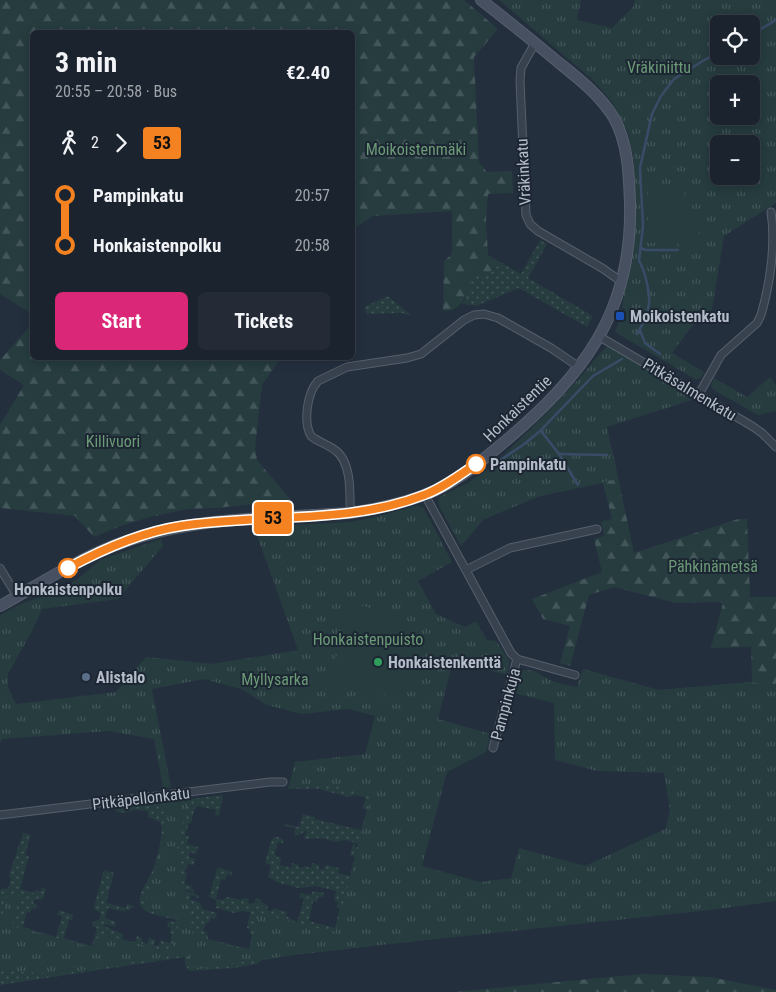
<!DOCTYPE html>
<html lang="en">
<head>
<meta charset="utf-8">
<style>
  :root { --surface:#1b232e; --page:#242b36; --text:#f1f3f6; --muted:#a0a4aa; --line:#39404a; --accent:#db2777 }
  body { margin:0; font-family:"Roboto Condensed",sans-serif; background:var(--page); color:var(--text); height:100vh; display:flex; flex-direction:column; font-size:19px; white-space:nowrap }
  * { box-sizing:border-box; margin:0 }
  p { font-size:16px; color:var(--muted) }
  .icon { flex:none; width:28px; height:28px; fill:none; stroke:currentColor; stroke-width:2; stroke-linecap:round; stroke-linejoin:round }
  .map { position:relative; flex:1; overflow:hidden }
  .drawer { position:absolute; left:30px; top:30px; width:325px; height:330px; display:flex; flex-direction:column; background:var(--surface); border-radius:8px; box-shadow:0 2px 12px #0003,0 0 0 1px var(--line) }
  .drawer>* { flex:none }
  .badge { padding:0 10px; border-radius:4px; font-size:18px; line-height:32px }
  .tools { position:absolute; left:710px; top:15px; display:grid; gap:10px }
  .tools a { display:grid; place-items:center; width:50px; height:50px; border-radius:8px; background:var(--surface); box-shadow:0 2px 12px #0003,0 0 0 1px var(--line); font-size:25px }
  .map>.badge { position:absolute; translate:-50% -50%; box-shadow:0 0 0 2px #fff }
  .legs { display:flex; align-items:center; gap:8px; height:55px; padding:0 25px; font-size:16px }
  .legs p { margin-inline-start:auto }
  .head { display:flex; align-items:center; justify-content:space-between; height:85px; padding:0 25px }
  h1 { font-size:28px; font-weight:700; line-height:38px }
  .action { display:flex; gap:10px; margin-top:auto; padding:10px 25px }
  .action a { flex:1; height:58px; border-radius:8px; background:var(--accent); color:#fff; font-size:20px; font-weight:700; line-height:58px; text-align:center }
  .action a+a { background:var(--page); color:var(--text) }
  ul { padding:0 25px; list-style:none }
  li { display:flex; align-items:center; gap:18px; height:50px; font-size:19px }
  li i { display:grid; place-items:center; width:8px; height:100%; margin:0 6px; background:currentColor }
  li i::after { content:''; width:12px; height:12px; margin:-6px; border:4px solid; border-radius:50%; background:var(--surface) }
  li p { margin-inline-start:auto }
  li:first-child i { background:linear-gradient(#0000 50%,currentColor 0) }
  li:last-child i { background:linear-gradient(currentColor 50%,#0000 0) }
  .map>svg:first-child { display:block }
  .grass { fill:url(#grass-dots) }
  .forest { fill:url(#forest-firs) }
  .park { fill:url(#park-tufts); fill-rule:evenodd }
  .pitch { fill:#263c3f }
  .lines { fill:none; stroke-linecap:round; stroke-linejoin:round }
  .stream { stroke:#394c67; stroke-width:2.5 }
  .street-casing { stroke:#565f6c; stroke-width:9 }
  .secondary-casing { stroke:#565f6c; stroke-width:12 }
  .street { stroke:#38414e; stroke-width:7 }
  .secondary { stroke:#465061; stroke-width:10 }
  .line-1-casing { stroke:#fff; stroke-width:11 }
  .line-1 { stroke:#f58220; stroke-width:8 }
  .transit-dot { fill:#1a4fb4; stroke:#1d2633; stroke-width:2 }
  .stop-1-dot { fill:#fff; stroke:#f58220; stroke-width:2.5 }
  .leisure-dot { fill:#2e9e5b; stroke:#1d2633; stroke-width:2 }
  .service-dot { fill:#5c6f8a; stroke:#1d2633; stroke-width:2 }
  .labels { text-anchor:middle; stroke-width:4; stroke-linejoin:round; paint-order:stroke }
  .park-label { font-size:16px; fill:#6b9a76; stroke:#1d2633 }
  .street-label { font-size:16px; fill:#b4bcc9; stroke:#1d2633 }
  .poi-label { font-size:16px; font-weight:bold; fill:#b4bcc9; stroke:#1d2633; text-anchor:start }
  .stop-label { font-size:16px; font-weight:bold; fill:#b4bcc9; stroke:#1d2633; text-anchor:start }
</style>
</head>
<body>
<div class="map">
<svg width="776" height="992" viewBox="0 0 776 992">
  <defs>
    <pattern id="grass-dots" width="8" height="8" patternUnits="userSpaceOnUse" patternTransform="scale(1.25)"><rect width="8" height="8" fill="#263c3f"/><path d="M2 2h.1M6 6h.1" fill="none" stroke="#435659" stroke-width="1.8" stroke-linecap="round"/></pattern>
    <pattern id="forest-firs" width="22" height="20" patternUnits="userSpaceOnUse" patternTransform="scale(1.25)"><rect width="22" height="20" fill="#263c3f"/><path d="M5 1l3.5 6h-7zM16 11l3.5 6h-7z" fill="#435659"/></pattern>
    <pattern id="park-tufts" width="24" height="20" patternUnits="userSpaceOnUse" patternTransform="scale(1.25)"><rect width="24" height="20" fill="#263c3f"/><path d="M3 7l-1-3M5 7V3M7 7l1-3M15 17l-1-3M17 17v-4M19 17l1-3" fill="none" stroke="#435659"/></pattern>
  </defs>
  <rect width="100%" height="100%" fill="#242f3e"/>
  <!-- grass -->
  <g class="grass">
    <path d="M540,240l7,4 -19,34 65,38 -6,11 -68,-39 -43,18 -13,-2 10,-29c13,-1 19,-2 27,-13l21,12z"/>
    <polygon points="388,296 411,315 411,316 402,313 367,314 364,307"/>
    <path d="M367,776l8,21 -3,149 -78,9 -32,5 -5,4 -24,4 -40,3h-4l-4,-7v-7l-185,28v-95l4,-2 4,1 3,-11 -2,-2 1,-4 13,-39 8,2 -6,20 4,1 -9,33 14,4 1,-3 6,1 1,-4 4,2 -3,10 -9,1 -1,3 4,1 -1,5 -4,-1 -2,5 -3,-1 -4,15 33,10 6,-21 -5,-1 2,-5 14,5 -1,5h-3l-5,18 28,8 5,-18 -5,-2 1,-4 6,-2 2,-7 -6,-3 -1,-3 10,-37 10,3 -8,30 20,5 1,-4 7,2c-6,8 -18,4 -26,2l-3,10 11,4 -1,5 -10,-3 -1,2 19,8 -1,6 13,2 2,-6 5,2v4l5,2 2,-6 7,2 -2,5 5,1 1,-6 10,3 2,-9 -3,-1 2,-5 -4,-2 2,-5 6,1 1,-2c-9,-3 -22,-4 -30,-9 -15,-9 0,-27 5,-37 5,-12 14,-41 9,-52l-12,-5v-6l-15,-1 -2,2c-5,-1 -10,3 -15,-1l-1,-3 108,-13 -4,21 -4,-1 1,-5 -19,-4 -3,5 -3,12h-2l-4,12 4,1 -2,8 11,3 -2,7 -6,-2 -1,5 6,2 -1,6 -6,-1 -3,8h2l-2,12 7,2v3l2,1v2l-9,-2v1l13,4 1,3 -8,-3 -1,4 10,4 2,6 15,4 -2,6 -4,-1 -2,5h-3l-3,8 4,1 1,7 41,10 3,-14 -2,-1v-5l-3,-1 3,-16 -7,-1 -9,2 -18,-5v-8l-7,-3 8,-28 4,-1 11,4v4l-5,-2 -2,6 -4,-1 -5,20 6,1 6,-3 13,3 1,-2 7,1 -1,4 6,1 2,-6 6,2 -1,3 7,2 -1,5 5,1 1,-3 14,4 -1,4 11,6 7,-23 -5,-2 1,-4 11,2 2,-4 11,2 -1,5 -5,-1 -1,5 -4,-1 -4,20 26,7 5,-20 -3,-1 1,-5 -4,-2 2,-9 -20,-5 -18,2 -19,-5 -11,-6 3,-12 -6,-2 6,-22 3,-4h4l6,3 -1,3 -5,-1 -3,12 2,3 4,1 -1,7 11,3 1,-5 7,2 -1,2 5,1 1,-2 7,2 1,-5 7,2v4l4,1 2,-5 14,3 -1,5 12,3 5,-19 -5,-1 3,-12h2v3l2,1 1,-4 -12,-4 -10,2 -15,-4 -17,1 2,-6 -1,-2 -5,4 -6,1 1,-8 -11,-2 1,-2 14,3 4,-13 12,3v2l46,11 6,-20 -5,-2 4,-10 -10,-3 -8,2 -29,-8h-31l1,-4z"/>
  </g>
  <!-- forest -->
  <g class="forest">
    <path d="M0,0h464l34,29 -24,28 5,105 8,10 25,-1 1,22 -25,1 -2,26 2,35 12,7c-8,11 -14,12 -27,13 -6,17 -9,37 -30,36l1,-50 8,-7v-43l-79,5 -20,13 -1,-197h-320v282l-32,-20z"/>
    <polygon points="32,324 32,358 281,358 262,385 255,448 257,460 291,500 217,508 188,509 150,517 118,527 94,537 75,516 0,508 0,425 24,385 0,370 0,360"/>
    <polygon points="612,449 634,553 738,519 747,519 750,597 776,597 776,699 659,690 752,682 751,647 711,648 723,603 719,602 676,603 614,587 589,595 570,666 560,663 570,626 543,619 532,599 602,572 594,539 604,536 601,522 612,519 603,483 540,496 484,519"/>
    <polygon points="642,974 710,977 776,990 776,992 454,992"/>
  </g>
  <!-- park -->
  <g class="park">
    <path d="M499,0h82l-4,20 35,8 21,-21 2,-7h141v203l-52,33 -12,73 -20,17 -20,27 32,19 -3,6 -6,1 -80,-47 10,-23 -3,-1 4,-27 8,-95v-26l-6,-28 -16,-30 -19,-22zM719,24h32v32h-32zM719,84h32v32h-32zM719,144h32v32h-32z"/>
    <polygon points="607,347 611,348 698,398 607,427 618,479 540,496 484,519 461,546 438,504 439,497 468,483 489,469 547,413 576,382 603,350"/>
    <polygon points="770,377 776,385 776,411 758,415 714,390 711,386 714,378 747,397"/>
    <path d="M416,506h4l4,3 28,53 -34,19 18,33 29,13 11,-6 11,19 9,1 14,20 -3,14 -54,-14 -15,58 53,15 -5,18 -39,20 -25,94 58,16 31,-4 8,-30 66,18 80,-37 5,-19 -6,-37 -67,-2 -42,-11 -1,-57 -40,-10 8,-23c13,-2 20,7 31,11 7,3 16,4 24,6l6,-18 76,21 93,-8 24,5v214l-66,9 -414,44 -105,16 -4,-17 -127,21 -60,-3v-54h2l6,-24 12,3 -8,30 83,22 4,-15 72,20 9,-34 -36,-10 23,-87 -2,-19 24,-3 -12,45 5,38 11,52 56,16 11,-38 75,20 37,-137 -44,-12 -40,5 7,-27 70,-8 10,-38 -27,-7 -46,5 -35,-9 -26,-16 -37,-10 -52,10 19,98 -8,1 -9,-49 -45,-8 -107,8 -2,5v-129l21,-11 33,-12 24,-13 22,-19 61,-21 2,7 -45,53 -76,10 -10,22 -24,43v13l8,17 100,-12 30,-35 66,7 86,-14 -44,-123 96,-5 26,-5z"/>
  </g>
  <!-- pitch -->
  <g class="pitch">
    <polygon points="648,186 684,186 686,227 703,228 690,243 681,248 677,243 648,243"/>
    <polygon points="349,603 404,616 400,634 427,642 415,690 388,684 384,697 330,683"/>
  </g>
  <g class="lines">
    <!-- stream -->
    <g class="stream">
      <polyline points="751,35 776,20"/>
      <polyline points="640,248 646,250 678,250"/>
      <polyline points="640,330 645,343 660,354"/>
      <path d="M637,334c5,-8 11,-21 12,-30 1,-11 -4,-34 -10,-43l4,-35 -3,-58 12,-54 9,-18 13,-17 32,-20 13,-5"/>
      <polyline points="541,431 559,454 578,485"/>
      <polyline points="559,454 607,455"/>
      <polyline points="496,463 523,445 540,431 593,376 622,359"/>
    </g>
    <defs>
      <g id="street">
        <polyline points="535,43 521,68 520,81 526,215 530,224 538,231 602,268 622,282"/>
        <polyline points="600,337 752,426 762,433 776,447"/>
        <path d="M699,394l22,-39 36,-32 4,-8c9,-31 15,-71 10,-103"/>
        <polyline points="425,495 511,653 517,659 575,675"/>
        <path d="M350,513c0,-19 2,-51 -15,-63 -8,-6 -17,-8 -24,-14 -8,-14 -4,-43 7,-55l29,-14 60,-9 14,-4 43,-34 10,-5 10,-1 14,4 53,30 28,19"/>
        <polyline points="0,568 17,596"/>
        <polyline points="466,570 510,548 597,529"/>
        <polyline points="493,748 517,659"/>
        <polyline points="0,815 270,782 283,782"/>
      </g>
      <path id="secondary" d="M0,606c40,-22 79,-48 121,-63 73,-27 153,-25 229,-30 25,-4 50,-9 74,-18 29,-10 55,-32 79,-52 80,-67 130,-131 127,-240 -1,-29 -2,-60 -16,-85 -14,-23 -36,-40 -56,-56 -25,-21 -51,-42 -77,-62"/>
    </defs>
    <!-- street casing -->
    <use href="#street" class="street-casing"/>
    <!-- secondary casing -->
    <use href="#secondary" class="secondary-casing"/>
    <!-- street -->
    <use href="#street" class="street"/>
    <!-- secondary -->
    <use href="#secondary" class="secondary"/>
  </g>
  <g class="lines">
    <defs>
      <path id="line-1" d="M68,568c35,-19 73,-36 113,-42 81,-13 166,-1 243,-31 19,-7 36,-20 52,-31"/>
    </defs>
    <!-- line-1 casing -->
    <use href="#line-1" class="line-1-casing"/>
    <!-- line-1 -->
    <use href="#line-1" class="line-1"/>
  </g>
  <!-- markers -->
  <rect class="transit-dot" x="615" y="311" width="10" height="10" rx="2.5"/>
  <g class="stop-1-dot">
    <circle cx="476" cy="464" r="9"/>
    <circle cx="68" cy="568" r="9"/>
  </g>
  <circle class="leisure-dot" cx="378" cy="662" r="5"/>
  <circle class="service-dot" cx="86" cy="677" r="5"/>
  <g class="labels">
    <!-- park labels -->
    <g class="park-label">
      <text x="659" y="73">Vräkiniittu</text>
      <text x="416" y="155">Moikoistenmäki</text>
      <text x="113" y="447">Killivuori</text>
      <text x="713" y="572">Pähkinämetsä</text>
      <text x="368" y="645">Honkaistenpuisto</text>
      <text x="275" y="685">Myllysarka</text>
    </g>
    <!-- street labels -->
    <g class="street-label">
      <text transform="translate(523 172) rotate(-93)" y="6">Vräkinkatu</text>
      <text transform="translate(690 389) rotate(31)" y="6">Pitkäsalmenkatu</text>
      <text transform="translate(517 408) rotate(-44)" y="6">Honkaistentie</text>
      <text transform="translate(505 704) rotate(-75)" y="6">Pampinkuja</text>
      <text transform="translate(141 798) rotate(-7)" y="6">Pitkäpellonkatu</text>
    </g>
    <!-- poi labels -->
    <g class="poi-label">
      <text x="630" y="322">Moikoistenkatu</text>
      <text x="388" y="668">Honkaistenkenttä</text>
      <text x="96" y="683">Alistalo</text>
    </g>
    <!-- stop labels -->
    <g class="stop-label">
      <text x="490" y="470">Pampinkatu</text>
      <text x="68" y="595" text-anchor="middle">Honkaistenpolku</text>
    </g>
  </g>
</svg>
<div class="tools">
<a><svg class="icon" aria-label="locate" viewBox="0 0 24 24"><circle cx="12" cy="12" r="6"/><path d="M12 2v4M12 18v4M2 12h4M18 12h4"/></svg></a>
<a>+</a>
<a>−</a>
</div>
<b class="badge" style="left:273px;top:518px;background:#f58220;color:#111">53</b>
<section class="drawer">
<div class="head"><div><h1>3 min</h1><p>20:55 – 20:58 · Bus</p></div><b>€2.40</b></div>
<div class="legs"><svg class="icon" aria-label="walk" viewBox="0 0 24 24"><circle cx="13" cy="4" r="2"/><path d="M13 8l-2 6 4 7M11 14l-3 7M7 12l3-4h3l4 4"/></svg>2<svg class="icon" aria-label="forward" viewBox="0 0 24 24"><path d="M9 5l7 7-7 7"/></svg><b class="badge" style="background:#f58220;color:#111">53</b></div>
<ul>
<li><i style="color:#f58220"></i><b>Pampinkatu</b><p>20:57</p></li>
<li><i style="color:#f58220"></i><b>Honkaistenpolku</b><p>20:58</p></li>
</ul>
<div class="action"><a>Start</a><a>Tickets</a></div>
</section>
</div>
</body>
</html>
